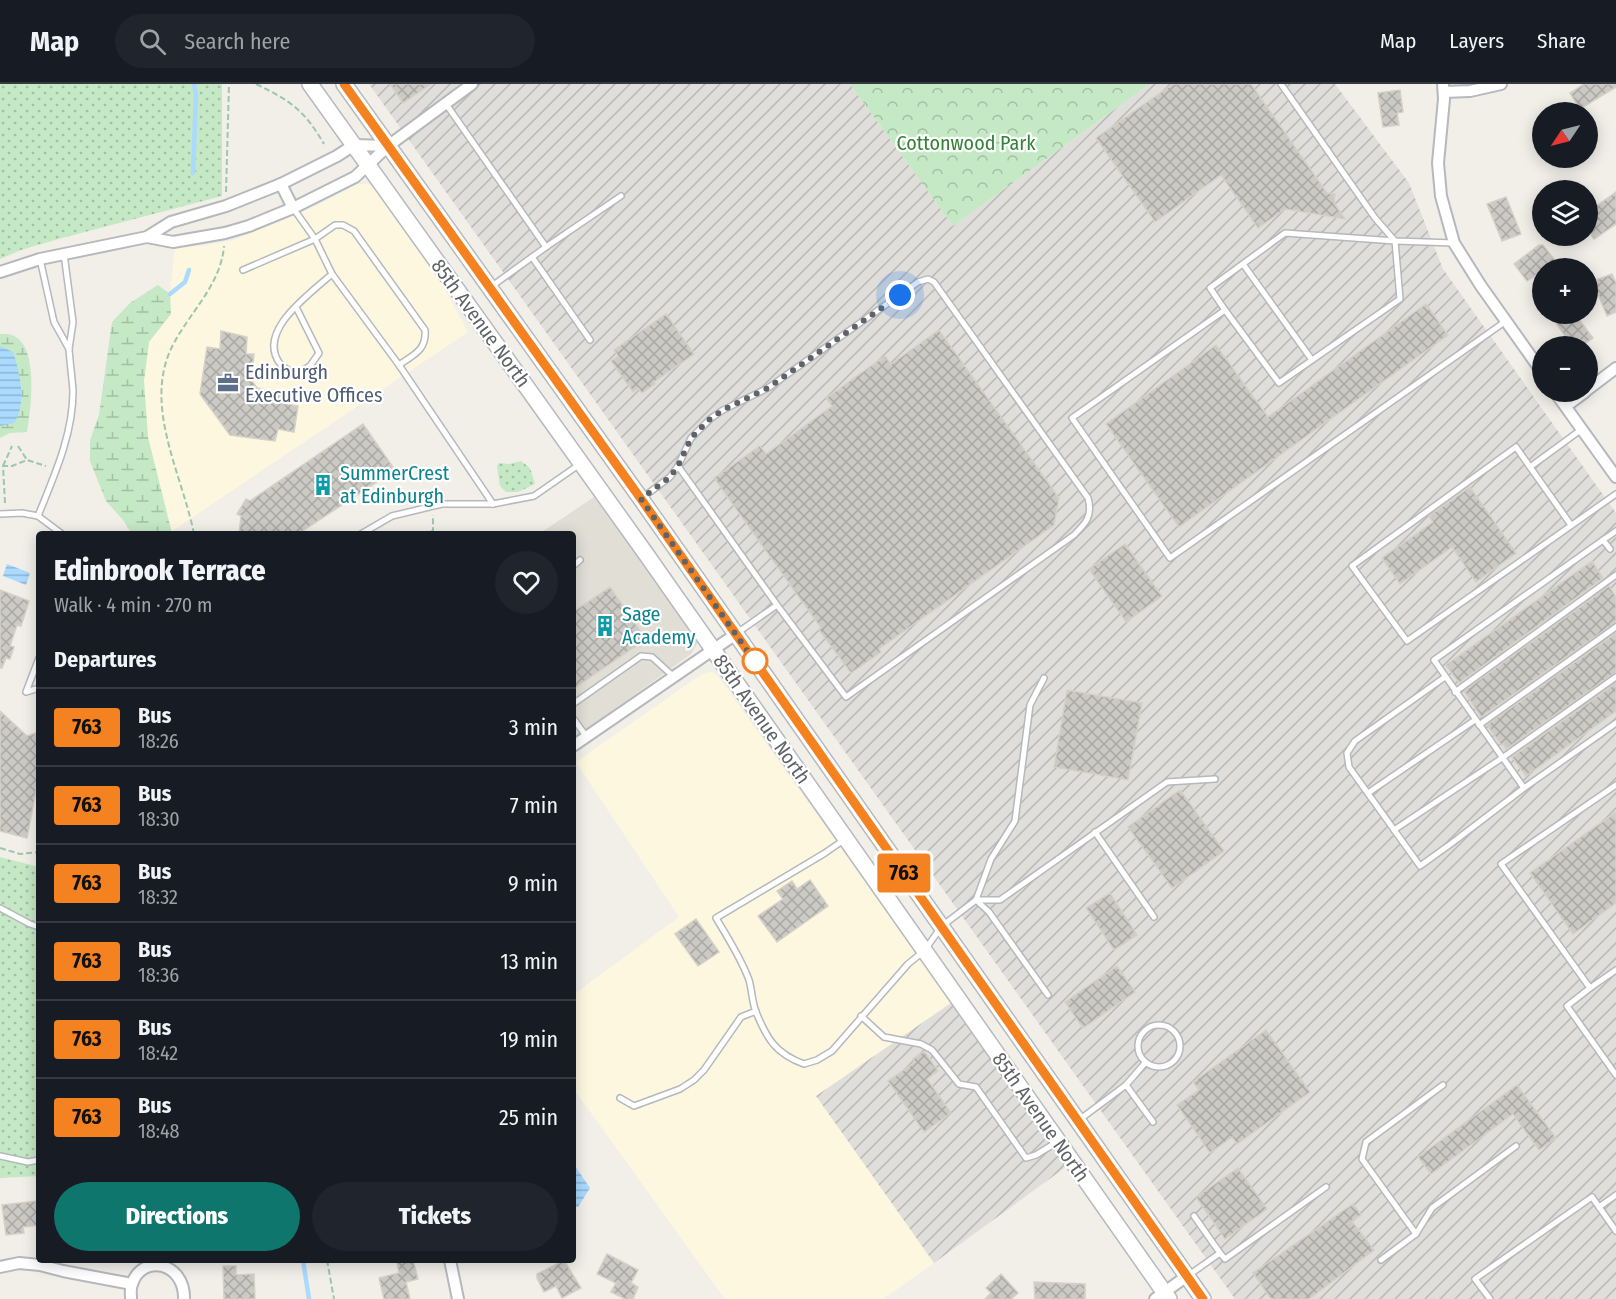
<!DOCTYPE html>
<html lang="en">
<head>
<meta charset="utf-8">
<style>
  :root { --surface:#171b24; --page:#20242c; --text:#f1f3f6; --muted:#9ea1a6; --line:#363941; --accent:#0f766e }
  body { margin:0; font-family:"Fira Sans Condensed",sans-serif; background:var(--page); color:var(--text); height:100vh; display:flex; flex-direction:column; font-size:22px; white-space:nowrap }
  * { box-sizing:border-box; margin:0 }
  p { font-size:20px; color:var(--muted) }
  .icon { flex:none; width:33px; height:33px; fill:none; stroke:currentColor; stroke-width:2; stroke-linecap:round; stroke-linejoin:round }
  .map { position:relative; flex:1; overflow:hidden }
  .sheet { position:absolute; left:36px; top:447px; width:540px; height:732px; display:flex; flex-direction:column; background:var(--surface); border-radius:6px; box-shadow:0 3px 15px #0003 }
  .sheet>* { flex:none }
  .badge { padding:0 12px; border-radius:4px; font-size:21px; line-height:39px }
  .needle { width:39px; rotate:235deg }
  .fabs { position:absolute; left:1532px; top:18px; display:grid; gap:12px }
  .fabs a { display:grid; place-items:center; width:66px; height:66px; border-radius:50%; background:var(--surface); box-shadow:0 3px 15px #0003; font-size:30px }
  .you { position:absolute; width:30px; height:30px; margin:-15px; border:4px solid #fff; border-radius:50%; background:#1a73e8; box-shadow:0 0 0 9px #1a73e833 }
  .map>.badge { position:absolute; translate:-50% -50%; box-shadow:0 0 0 3px #fff }
  h2 { padding:0 18px; font-size:22px; line-height:54px }
  .round { display:grid; place-items:center; flex:none; width:63px; height:63px; border-radius:32px; background:var(--page) }
  .overview { display:flex; align-items:center; justify-content:space-between; height:102px; padding:0 18px }
  h1 { font-size:28px; font-weight:800; line-height:45px }
  .button { display:flex; gap:12px; margin-top:auto; padding:12px 18px }
  .button a { flex:1; height:69px; border-radius:36px; background:var(--accent); color:#fff; font-size:24px; font-weight:800; line-height:69px; text-align:center }
  .button a+a { background:var(--page); color:var(--text) }
  ul { padding:0; list-style:none }
  li { display:flex; align-items:center; gap:18px; height:78px; padding:0 18px; border-top:2px solid var(--line) }
  li div { flex:1 }
  li b { display:block; font-size:22px }
  li em { font-style:normal }
  li .badge { min-width:66px; font-weight:700; text-align:center }
  header { display:flex; align-items:center; gap:36px; box-sizing:border-box; height:84px; padding:0 30px; background:var(--surface); border-bottom:2px solid var(--line) }
  header strong { font-size:28px }
  nav { display:flex; gap:33px; margin-inline-start:auto; font-size:21px }
  .search { width:420px; height:54px; background:var(--page); display:flex; align-items:center; gap:15px; box-sizing:border-box; padding:0 21px; border-radius:33px; color:var(--muted); font-size:22px }
  .map>svg:first-child { display:block }
  .commercial { fill:#fef7e0 }
  .industrial { fill:url(#industrial-furrows) }
  .education { fill:#e1ded6 }
  .grass { fill:url(#grass-dots) }
  .wetland { fill:url(#wetland-marsh) }
  .park { fill:url(#park-crowns) }
  .water { fill:url(#water-rules) }
  .lines { fill:none; stroke-linecap:round; stroke-linejoin:round }
  .stream { stroke:#aadaff; stroke-width:4.5 }
  .building { fill:url(#building-cross-hatch); stroke:#d6d1c6; stroke-width:1.5 }
  .lane-casing { stroke:#b5b8bc; stroke-width:8 }
  .street-casing { stroke:#b5b8bc; stroke-width:14 }
  .secondary-casing { stroke:#b6babf; stroke-width:18 }
  .path { stroke:#9cc7a9; stroke-width:2; stroke-dasharray:6 3; stroke-linecap:butt }
  .lane { stroke:#fff; stroke-width:5 }
  .street { stroke:#fff; stroke-width:10 }
  .secondary { stroke:#fff; stroke-width:15 }
  .line-casing { stroke:#fff; stroke-width:14 }
  .line { stroke:#f58220; stroke-width:9 }
  .walk { stroke:#5f6368; stroke-width:6; stroke-dasharray:0 10.8 }
  .stop-dot { fill:#fff; stroke:#f58220; stroke-width:3 }
  .labels { text-anchor:middle; stroke-width:4.5; stroke-linejoin:round; paint-order:stroke }
  .park-label { font-size:20px; fill:#348238; stroke:#fff }
  .street-label { font-size:20px; fill:#5f6368; stroke:#fff }
  .service-label { font-size:20px; fill:#4e5e75; stroke:#fff; text-anchor:start }
  .culture-label { font-size:20px; fill:#0d838f; stroke:#fff; text-anchor:start }
</style>
</head>
<body>
<header>
<strong>Map</strong>
<div class="search"><svg class="icon" aria-label="search" viewBox="0 0 24 24"><circle cx="10" cy="10" r="6"/><path d="M15 15l6 6"/></svg>Search here</div>
<nav><a>Map</a><a>Layers</a><a>Share</a></nav>
</header>
<div class="map">
<svg width="1616" height="1215" viewBox="0 0 1616 1215">
  <defs>
    <pattern id="industrial-furrows" width="10" height="10" patternUnits="userSpaceOnUse" patternTransform="scale(1.5)"><rect width="10" height="10" fill="#e0deda"/><path d="M-1 1l2-2M0 10L10 0M9 11l2-2" fill="none" stroke="#b9b8b5"/></pattern>
    <pattern id="grass-dots" width="8" height="8" patternUnits="userSpaceOnUse" patternTransform="scale(1.5)"><rect width="8" height="8" fill="#c5e8c5"/><path d="M2 2h.1M6 6h.1" fill="none" stroke="#a3c0a4" stroke-width="1.8" stroke-linecap="round"/></pattern>
    <pattern id="wetland-marsh" width="20" height="14" patternUnits="userSpaceOnUse" patternTransform="scale(1.5)"><rect width="20" height="14" fill="#c5e8c5"/><path d="M1 5h8M5 5V1M11 12h8M15 12V8" fill="none" stroke="#a3c0a4"/></pattern>
    <pattern id="park-crowns" width="20" height="18" patternUnits="userSpaceOnUse" patternTransform="scale(1.5)"><rect width="20" height="18" fill="#c5e8c5"/><path d="M2 6a3 3 0 1 1 6 0M12 15a3 3 0 1 1 6 0" fill="none" stroke="#a3c0a4"/></pattern>
    <pattern id="water-rules" width="6" height="5" patternUnits="userSpaceOnUse" patternTransform="scale(1.5)"><rect width="6" height="5" fill="#aadaff"/><path d="M0 2.5h6" fill="none" stroke="#8eb4d2"/></pattern>
    <pattern id="building-cross-hatch" width="8" height="8" patternUnits="userSpaceOnUse" patternTransform="scale(1.5)"><rect width="8" height="8" fill="#cccac5"/><path d="M0 0l8 8M0 8l8-8" fill="none" stroke="#a9a8a4"/></pattern>
  </defs>
  <rect width="100%" height="100%" fill="#f1efe8"/>
  <!-- commercial -->
  <g class="commercial">
    <polygon points="358,100 368,100 375,103 439,194 468,248 172,447 148,353 144,297 149,258 171,230 170,210 175,164 202,162 234,156 312,124"/>
    <polygon points="712,588 718,592 951,919 817,1012 934,1179 883,1215 725,1215 573,1004 573,911 679,833 576,678 702,590"/>
  </g>
  <!-- industrial -->
  <g class="industrial">
    <polygon points="369,0 850,0 953,142 1150,0 1335,0 1409,99 1443,185 1616,429 1616,1215 1235,1215"/>
    <polygon points="951,919 1066,1083 934,1179 816,1012"/>
  </g>
  <!-- education -->
  <polygon class="education" points="594,413 694,547 698,558 691,570 573,655 573,450 539,450"/>
  <!-- grass -->
  <g class="grass">
    <polygon points="0,0 222,0 222,112 62,154 21,166 0,175"/>
    <polygon points="521,377 530,384 535,400 518,408 506,408 500,402 497,382 499,379 509,380"/>
    <polygon points="0,773 39,783 39,1092 0,1094"/>
  </g>
  <!-- wetland -->
  <g class="wetland">
    <polygon points="158,201 170,210 171,230 149,258 144,297 148,353 172,450 132,450 123,436 106,417 90,377 90,356 99,331 112,238 130,219"/>
    <path d="M0,250c4,0 11,0 14,2 25,11 17,75 13,96l-17,1 -10,5z"/>
  </g>
  <!-- park -->
  <polygon class="park" points="850,0 1150,0 953,142"/>
  <!-- water -->
  <g class="water">
    <path d="M0,262l13,6c7,21 14,52 1,71l-14,3z"/>
    <polygon points="7,480 30,489 26,501 3,492"/>
    <polygon points="573,1079 590,1104 578,1123 573,1123"/>
  </g>
  <g class="lines">
    <!-- stream -->
    <g class="stream">
      <polyline points="193,89 196,11 194,0"/>
      <polyline points="170,210 185,198 189,186"/>
      <polyline points="303,1176 309,1215"/>
    </g>
  </g>
  <!-- building -->
  <g class="building">
    <polygon points="390,0 431,0 403,19"/>
    <polygon points="1173,0 1251,0 1327,109 1335,110 1334,119 1345,135 1285,125 1258,144 1221,91 1155,138 1096,54"/>
    <polygon points="1584,0 1616,0 1616,3 1580,25 1570,9"/>
    <polygon points="1400,6 1403,28 1397,29 1399,41 1383,43 1378,9"/>
    <polygon points="1616,108 1616,140 1594,155 1587,145 1587,129"/>
    <polygon points="1506,113 1521,150 1502,157 1487,120"/>
    <polygon points="1539,161 1543,161 1561,184 1542,184 1542,187 1527,197 1514,180"/>
    <polygon points="1612,190 1616,199 1616,228 1607,232 1593,197"/>
    <polygon points="1426,220 1448,251 1179,443 1106,340 1216,261 1268,333"/>
    <polygon points="666,230 694,270 654,298 655,300 642,309 638,304 633,308 611,277 618,272 614,266"/>
    <polygon points="1550,230 1575,230 1593,254 1581,262 1572,262"/>
    <polygon points="939,246 1059,414 1054,441 879,565 881,568 851,589 819,546 821,544 714,394 760,362 766,370 832,322 826,314 885,272 891,280"/>
    <polygon points="221,247 247,253 246,270 254,270 251,295 257,304 283,310 282,319 298,322 294,348 278,345 275,357 230,351 200,310 207,263 220,265"/>
    <polygon points="363,340 395,386 298,450 239,450 241,432 237,430 246,415 250,417"/>
    <polygon points="1470,403 1516,469 1476,498 1452,463 1400,500 1382,474 1433,438 1429,432"/>
    <polygon points="1125,460 1162,512 1126,538 1089,485"/>
    <polygon points="1592,477 1603,494 1459,599 1446,581"/>
    <polygon points="1609,502 1616,513 1616,538 1481,633 1464,607"/>
    <polygon points="610,503 646,555 573,605 573,528"/>
    <polygon points="0,506 29,517 21,542 17,541 10,562 14,563 10,575 6,574 2,584 0,584"/>
    <polygon points="1616,549 1616,588 1506,665 1503,660 1501,661 1487,641"/>
    <polygon points="1616,599 1616,627 1526,692 1512,673"/>
    <polygon points="1067,606 1142,619 1128,696 1054,683"/>
    <polygon points="0,627 27,652 39,648 39,691 27,754 0,747"/>
    <polygon points="1180,706 1224,767 1172,804 1128,743"/>
    <polygon points="1616,728 1616,819 1573,850 1530,789"/>
    <polygon points="810,796 828,822 777,858 758,832 783,815 777,807 792,797 797,805"/>
    <polygon points="1110,809 1137,851 1114,866 1086,824"/>
    <polygon points="696,835 719,868 698,882 675,850"/>
    <polygon points="1117,882 1135,908 1083,944 1065,918"/>
    <polygon points="1266,946 1310,1008 1237,1060 1232,1053 1210,1069 1177,1021 1199,1006 1193,998"/>
    <polygon points="924,967 938,987 927,995 951,1029 924,1048 888,997 915,978 913,975"/>
    <polygon points="1517,1001 1556,1054 1539,1066 1513,1030 1431,1090 1418,1073"/>
    <polygon points="1238,1084 1267,1125 1225,1155 1196,1113"/>
    <polygon points="37,1117 37,1120 39,1120 39,1141 23,1143 24,1149 6,1151 2,1121"/>
    <polygon points="1353,1120 1361,1131 1352,1137 1374,1166 1309,1215 1271,1215 1253,1189"/>
    <polygon points="607,1170 638,1186 631,1199 638,1203 633,1215 625,1215 611,1208 616,1199 597,1190"/>
    <polygon points="406,1176 413,1176 418,1195 406,1198 410,1215 384,1215 379,1194 399,1189 397,1178"/>
    <polygon points="561,1178 565,1178 581,1204 562,1214 556,1202 544,1208 537,1194 537,1190"/>
    <polygon points="223,1182 236,1182 236,1191 254,1190 255,1215 224,1215"/>
    <polygon points="1001,1190 1018,1209 1011,1215 985,1215 991,1209 986,1204"/>
    <polygon points="1034,1198 1085,1200 1085,1215 1035,1215"/>
  </g>
  <g class="lines">
    <defs>
      <g id="lane">
        <polyline points="446,20 546,163 492,202"/>
        <polyline points="293,124 315,155 332,190 399,281 493,420"/>
        <polyline points="1454,159 1395,157 1285,149 1210,204 1225,226 1072,334 1170,474 1506,237"/>
        <polyline points="546,163 621,112"/>
        <polyline points="532,173 590,256"/>
        <polyline points="40,175 54,238 69,265 73,238 64,170"/>
        <polyline points="1243,180 1312,276"/>
        <path d="M243,186l72,-31 20,-14h8l11,6 71,99c2,20 -12,25 -26,35"/>
        <path d="M296,223l23,46 -9,13 -13,8c-5,-3 -12,-5 -16,-9 -27,-33 30,-72 51,-91"/>
        <polyline points="1225,226 1279,299 1400,215 1395,157 1375,134 1281,0"/>
        <polyline points="1582,345 1530,383 1516,363 1352,482 1407,557 1616,410"/>
        <polyline points="678,382 777,521"/>
        <polyline points="1530,383 1571,441"/>
        <path d="M642,414l28,-21 8,-11 13,-28 19,-19 13,-9 45,-22 150,-106 10,-3 6,3 154,216c5,18 -2,25 -14,37l-228,162 -69,-92 -40,28"/>
        <path d="M0,430l22,-1 16,3c16,-40 35,-81 35,-125 -1,-14 -3,-28 -4,-42"/>
        <polyline points="38,432 62,450"/>
        <polyline points="361,450 392,432 442,420 493,420 534,412 580,380"/>
        <polyline points="1603,456 1434,576 1524,704 1616,639"/>
        <polyline points="1610,465 1603,456 1616,447"/>
        <polyline points="573,482 580,476"/>
        <polyline points="39,574 26,608 39,604"/>
        <polyline points="1445,593 1355,657 1347,669 1349,683 1420,782 1452,759 1524,704"/>
        <polyline points="1455,608 1616,491"/>
        <polyline points="573,620 641,572 652,573 674,593"/>
        <polyline points="573,634 586,652"/>
        <polyline points="1479,641 1616,543"/>
        <polyline points="1616,701 1501,780 1590,904 1616,886"/>
        <polyline points="1368,709 1475,636"/>
        <polyline points="1394,746 1502,674 1616,593"/>
        <polyline points="1095,748 1154,833"/>
        <path d="M845,755l-20,14 -109,65c12,20 25,40 33,62 3,10 3,22 7,32 11,27 20,42 48,52l13,-4 15,-9 76,-87 16,-13 18,-25 34,-26 15,-41 24,-38 15,-116 14,-27"/>
        <polyline points="976,816 1000,816 1167,698 1215,695"/>
        <polyline points="976,816 989,828 1048,911"/>
        <polyline points="0,824 30,840 39,843"/>
        <polyline points="1590,904 1567,922 1616,991"/>
        <polyline points="861,932 884,953 921,960 932,966 959,1000 976,1003 1026,1074 1036,1071 1057,1058"/>
        <circle cx="1159" cy="962" r="21"/>
        <polyline points="1126,1001 1145,979"/>
        <polyline points="620,1014 634,1022 680,1005 694,996 704,986 741,933 756,927"/>
        <polyline points="1079,1036 1126,1001 1153,1038"/>
        <polyline points="0,1072 28,1078 39,1076"/>
        <polyline points="1599,1123 1616,1111"/>
        <polyline points="1194,1132 1220,1169"/>
        <polyline points="1416,1150 1432,1124 1516,1062"/>
        <polyline points="1381,1176 1416,1150 1362,1075 1366,1058 1443,1001"/>
        <polyline points="1189,1191 1220,1169 1225,1175 1326,1103"/>
        <polyline points="1490,1215 1475,1195 1592,1113 1616,1147"/>
      </g>
      <g id="street">
        <polyline points="1443,0 1444,15 1438,79 1441,112 1454,159 1481,202 1542,288"/>
        <polyline points="1444,8 1470,7 1501,0"/>
        <polyline points="281,100 293,124"/>
        <polyline points="147,153 173,158 225,149 249,142 293,124 355,93 388,62 472,0"/>
        <polyline points="0,188 40,175 147,153 171,138 226,122 281,100 337,72 354,61 388,62"/>
        <polyline points="1587,306 1616,284"/>
        <polyline points="1555,308 1616,393"/>
        <polyline points="1566,322 1585,308"/>
        <polyline points="573,662 736,550"/>
        <polyline points="450,1176 458,1215"/>
        <polyline points="0,1183 19,1179 40,1181 63,1187 132,1200"/>
        <path d="M131,1215c0,-4 -1,-11 1,-15 10,-31 53,-22 52,15"/>
        <polyline points="1155,1215 1187,1192"/>
      </g>
      <g id="secondary">
        <polyline points="310,0 646,470 1169,1215"/>
        <polyline points="344,0 641,415 1203,1215"/>
      </g>
    </defs>
    <!-- lane casing -->
    <use href="#lane" class="lane-casing"/>
    <!-- street casing -->
    <use href="#street" class="street-casing"/>
    <!-- secondary casing -->
    <use href="#secondary" class="secondary-casing"/>
    <!-- path -->
    <g class="path">
      <path d="M256,0c35,17 48,26 68,60"/>
      <polyline points="226,108 229,0"/>
      <polyline points="18,362 27,376"/>
      <polyline points="3,382 12,362"/>
      <polyline points="5,419 3,382 12,382 27,376 46,382"/>
      <path d="M194,450c-12,-61 -53,-131 -20,-191 17,-32 47,-59 50,-97"/>
      <polyline points="413,450 433,447 433,431"/>
      <polyline points="0,764 20,770 39,768"/>
      <polyline points="327,1176 334,1215"/>
    </g>
    <!-- lane -->
    <use href="#lane" class="lane"/>
    <!-- street -->
    <use href="#street" class="street"/>
    <!-- secondary -->
    <use href="#secondary" class="secondary"/>
  </g>
  <g class="lines">
    <defs>
      <polyline id="line" points="344,0 641,415 1203,1215"/>
    </defs>
    <!-- line casing -->
    <use href="#line" class="line-casing"/>
    <!-- line -->
    <use href="#line" class="line"/>
    <!-- walk -->
    <polyline class="walk" points="755,577 760,585 641,415 670,393 678,382 691,354 710,335 723,326 768,304 900,211"/>
  </g>
  <!-- icons -->
  <defs>
    <symbol id="office-bare" viewBox="-9 -9 18 18"><path d="M-6-3h4V-5.5h4V-3h4V5H-6ZM-1-4.5V-3h2v-1.5ZM-6 0V1H6V0Z" fill="#5c6f8a" stroke="#fff" stroke-width="2.5" paint-order="stroke"/></symbol>
    <symbol id="building-bare" viewBox="-9 -9 18 18"><path d="M-4-6H4V6H1V3H-1V6H-4ZM-2.5-4.3h1.7v1.8h-1.7ZM.8-4.3h1.7v1.8H.8ZM-2.5-1h1.7V.8h-1.7ZM.8-1h1.7V.8H.8Z" fill="#0f9aa8" stroke="#fff" stroke-width="2.5" paint-order="stroke"/></symbol>
  </defs>
  <g fill-rule="evenodd">
    <use href="#office-bare" x="213" y="284" width="30" height="30"/>
    <use href="#building-bare" x="308" y="386" width="30" height="30"/>
    <use href="#building-bare" x="590" y="527" width="30" height="30"/>
  </g>
  <!-- markers -->
  <circle class="stop-dot" cx="755" cy="577" r="12"/>
  <g class="labels">
    <!-- park labels -->
    <g class="park-label">
      <text x="966" y="66">Cottonwood Park</text>
    </g>
    <!-- street labels -->
    <g class="street-label">
      <text transform="translate(481 239) rotate(54)" y="7">85th Avenue North</text>
      <text transform="translate(762 635) rotate(55)" y="7">85th Avenue North</text>
      <text transform="translate(1041 1033) rotate(55)" y="7">85th Avenue North</text>
    </g>
    <!-- service labels -->
    <g class="service-label">
      <text x="245" y="295">Edinburgh<tspan x="245" dy="23">Executive Offices</tspan></text>
    </g>
    <!-- culture labels -->
    <g class="culture-label">
      <text x="340" y="396">SummerCrest<tspan x="340" dy="23">at Edinburgh</tspan></text>
      <text x="622" y="537">Sage<tspan x="622" dy="23">Academy</tspan></text>
    </g>
  </g>
</svg>
<div class="fabs">
<a><svg class="needle" viewBox="-14 -14 28 28"><path d="M0-13l5 13h-10z" fill="#e53935"/><path d="M0 13l5-13h-10z" fill="#9ea1a6"/></svg></a>
<a><svg class="icon" aria-label="layers" viewBox="0 0 24 24"><path d="M12 4l9 5-9 5-9-5zM3 14l9 5 9-5"/></svg></a>
<a>+</a>
<a>−</a>
</div>
<div class="you" style="left:900px;top:211px"></div>
<b class="badge" style="left:904px;top:789px;background:#f58220;color:#111">763</b>
<section class="sheet">
<div class="overview"><div><h1>Edinbrook Terrace</h1><p>Walk · 4 min · 270 m</p></div><a class="round"><svg class="icon" aria-label="heart" viewBox="0 0 24 24"><path d="M12 20l-8-8c-3-5 5-10 8-4 3-6 11-1 8 4z"/></svg></a></div>
<h2>Departures</h2>
<ul>
<li><span class="badge" style="background:#f58220;color:#111">763</span><div><b>Bus</b><p>18:26</p></div><em>3 min</em></li>
<li><span class="badge" style="background:#f58220;color:#111">763</span><div><b>Bus</b><p>18:30</p></div><em>7 min</em></li>
<li><span class="badge" style="background:#f58220;color:#111">763</span><div><b>Bus</b><p>18:32</p></div><em>9 min</em></li>
<li><span class="badge" style="background:#f58220;color:#111">763</span><div><b>Bus</b><p>18:36</p></div><em>13 min</em></li>
<li><span class="badge" style="background:#f58220;color:#111">763</span><div><b>Bus</b><p>18:42</p></div><em>19 min</em></li>
<li><span class="badge" style="background:#f58220;color:#111">763</span><div><b>Bus</b><p>18:48</p></div><em>25 min</em></li>
</ul>
<div class="button"><a>Directions</a><a>Tickets</a></div>
</section>
</div>
</body>
</html>
